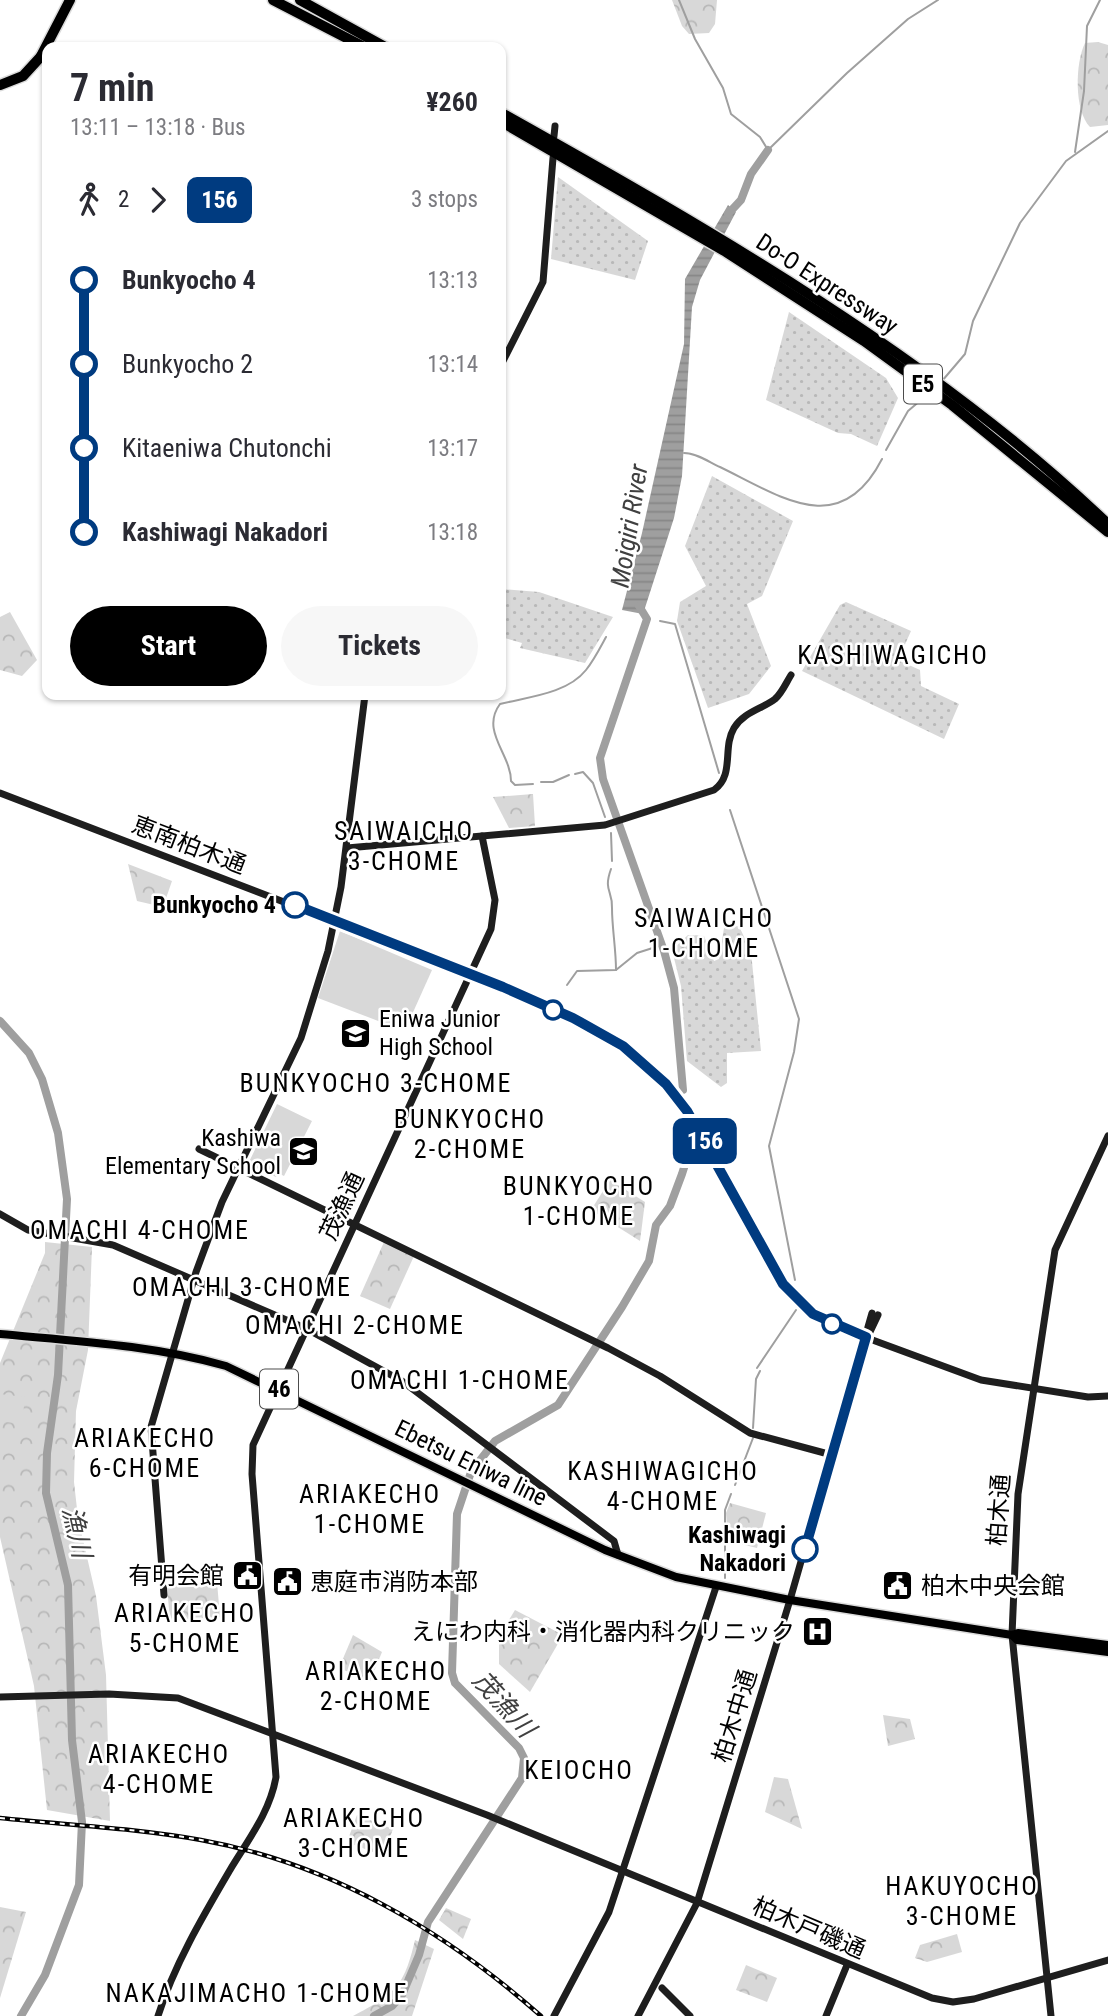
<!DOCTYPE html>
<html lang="en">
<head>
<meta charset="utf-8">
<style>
  :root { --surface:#fff; --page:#f7f7f7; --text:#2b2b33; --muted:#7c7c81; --accent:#000 }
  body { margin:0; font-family:"Roboto Condensed","Noto Sans JP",sans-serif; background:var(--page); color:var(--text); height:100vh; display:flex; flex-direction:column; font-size:26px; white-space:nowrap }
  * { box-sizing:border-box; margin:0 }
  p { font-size:23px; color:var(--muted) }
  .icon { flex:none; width:38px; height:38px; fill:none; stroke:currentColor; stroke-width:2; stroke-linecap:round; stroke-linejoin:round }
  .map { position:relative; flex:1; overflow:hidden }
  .details { position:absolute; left:42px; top:42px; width:464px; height:658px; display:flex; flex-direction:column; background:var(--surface); border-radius:14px; box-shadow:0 2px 5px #0004 }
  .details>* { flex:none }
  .badge { padding:0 14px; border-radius:10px; font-size:24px; line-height:46px }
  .map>.badge { position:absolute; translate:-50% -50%; box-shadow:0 0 0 4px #fff }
  .legs { display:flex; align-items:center; gap:10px; height:77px; padding:0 28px; font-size:23px }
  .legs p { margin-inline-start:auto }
  .head { display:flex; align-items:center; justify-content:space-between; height:119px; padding:0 28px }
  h1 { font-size:38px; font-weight:700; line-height:52px }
  .action { display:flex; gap:14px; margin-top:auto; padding:14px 28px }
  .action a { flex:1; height:80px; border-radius:42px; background:var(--accent); color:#fff; font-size:28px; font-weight:700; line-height:80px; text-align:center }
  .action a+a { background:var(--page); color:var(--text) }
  ul { padding:0 28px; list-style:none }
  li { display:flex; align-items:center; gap:24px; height:84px; font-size:26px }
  li i { display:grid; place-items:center; width:10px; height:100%; margin:0 9px; background:currentColor }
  li i::after { content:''; width:18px; height:18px; margin:-9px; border:5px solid; border-radius:50%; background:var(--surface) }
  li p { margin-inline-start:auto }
  li:first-child i { background:linear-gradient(#0000 50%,currentColor 0) }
  li:last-child i { background:linear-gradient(currentColor 50%,#0000 0) }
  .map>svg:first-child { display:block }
  .grass { fill:url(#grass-dots) }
  .forest { fill:url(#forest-crowns) }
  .pitch { fill:#d8d8d8 }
  .water { fill:url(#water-rules) }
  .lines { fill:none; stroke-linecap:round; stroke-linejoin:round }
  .stream { stroke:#9f9f9f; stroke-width:2 }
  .river { stroke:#9f9f9f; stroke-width:8 }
  .primary-casing { stroke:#dbdbdb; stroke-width:11 }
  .highway-casing { stroke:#dbdbdb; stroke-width:13 }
  .secondary { stroke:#1e1e1e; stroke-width:7 }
  .primary { stroke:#000; stroke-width:8 }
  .highway { stroke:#000; stroke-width:10 }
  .rail-casing { stroke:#000; stroke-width:4.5 }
  .rail { stroke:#fff; stroke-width:2; stroke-dasharray:5; stroke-linecap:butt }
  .line-1-casing { stroke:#fff; stroke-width:16 }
  .line-1 { stroke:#003b80; stroke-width:10 }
  .stop-1-dot { fill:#fff; stroke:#003b80; stroke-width:3.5 }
  .labels { text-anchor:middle; stroke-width:5; stroke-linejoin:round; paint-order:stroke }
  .shield { fill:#fff; stroke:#4c4c4c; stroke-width:2 }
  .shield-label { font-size:23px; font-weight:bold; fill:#000 }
  .street-label { font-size:24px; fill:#000; stroke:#fff }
  .stop-label { font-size:24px; font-weight:bold; fill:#000; stroke:#fff; text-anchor:end }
  .poi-label { font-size:24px; fill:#000; stroke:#fff; text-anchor:start }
  .water-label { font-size:26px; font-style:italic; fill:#404040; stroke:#fff }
  .neighbourhood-label { font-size:26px; letter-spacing:2px; fill:#000; stroke:#fff }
</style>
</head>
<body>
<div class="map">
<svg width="1108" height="2016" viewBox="0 0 1108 2016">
  <defs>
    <pattern id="grass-dots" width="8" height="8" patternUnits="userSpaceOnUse" patternTransform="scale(1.75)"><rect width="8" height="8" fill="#d8d8d8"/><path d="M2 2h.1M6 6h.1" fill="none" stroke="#b8b8b8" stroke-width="1.8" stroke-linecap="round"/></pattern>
    <pattern id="forest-crowns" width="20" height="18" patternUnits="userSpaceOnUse" patternTransform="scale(1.75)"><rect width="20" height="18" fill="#d8d8d8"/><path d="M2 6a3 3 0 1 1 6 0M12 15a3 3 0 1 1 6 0" fill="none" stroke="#b8b8b8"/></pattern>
    <pattern id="water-rules" width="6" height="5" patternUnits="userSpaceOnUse" patternTransform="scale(1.75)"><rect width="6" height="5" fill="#9f9f9f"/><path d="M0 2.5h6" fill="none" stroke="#878787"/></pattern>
  </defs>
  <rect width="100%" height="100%" fill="#fff"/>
  <!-- grass -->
  <g class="grass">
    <polygon points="558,177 648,241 635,280 551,259"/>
    <polygon points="789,312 886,378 898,398 877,446 851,434 838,433 766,400"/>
    <polygon points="712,476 793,521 762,596 747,604 771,666 749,694 708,708 677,621 680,602 706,586 685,546"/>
    <polygon points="500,589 539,592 613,617 585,663 520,648 522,643 501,637"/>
    <polygon points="846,602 911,631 898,660 920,670 921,686 959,704 944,739 802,671 840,605"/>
    <polygon points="739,926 751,952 761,1051 727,1053 727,1083 721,1087 687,1061 681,986 672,950 688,935 704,936 714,961 719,959 724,928"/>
  </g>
  <!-- forest -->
  <g class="forest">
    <polygon points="672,0 717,0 715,24 709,33 689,34 682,26"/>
    <path d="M1098,42l10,3v80l-18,2c-16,-16 -15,-64 -5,-84z"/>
    <polygon points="10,612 37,660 22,676 0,670 0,617"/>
    <polygon points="533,794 535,826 509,828 493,797"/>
    <polygon points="128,864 172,881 163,907 137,901"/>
    <polygon points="610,1180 645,1202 640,1241 591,1210"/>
    <polygon points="45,1242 92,1247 88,1350 76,1411 74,1482 78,1518 96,1596 106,1675 110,1821 47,1810 34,1686 0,1537 0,1363 45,1253"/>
    <polygon points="384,1242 414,1256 390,1309 360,1296"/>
    <polygon points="730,1503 766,1513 757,1548 728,1541 726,1513"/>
    <polygon points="217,1582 220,1617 170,1621 167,1586"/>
    <polygon points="515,1610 563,1635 530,1692 499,1664 499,1636"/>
    <polygon points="353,1635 382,1652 370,1681 339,1668"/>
    <polygon points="883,1715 910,1719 915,1739 888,1746"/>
    <polygon points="774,1777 788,1779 802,1829 765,1812"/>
    <polygon points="357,1815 393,1829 383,1856 347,1842"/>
    <polygon points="0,1907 26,1912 0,1998"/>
    <polygon points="446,1908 471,1919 463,1939 439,1920"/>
    <polygon points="957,1934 962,1952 927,1962 915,1958 920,1945"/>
    <path d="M415,1940l19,9 -22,67h-59c42,-22 51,-29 62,-76z"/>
    <polygon points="746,1965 777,1978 767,2002 736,1990"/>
  </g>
  <!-- pitch -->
  <g class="pitch">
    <polygon points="340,931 432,970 410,1019 394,1027 318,998"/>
    <polygon points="277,1104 312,1121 284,1176 278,1173 276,1177 248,1164"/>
    <polygon points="0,1394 25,1397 22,1424 0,1421"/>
  </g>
  <!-- water -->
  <polygon class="water" points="728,205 736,212 700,280 692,307 682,476 674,518 643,614 622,610 642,533 684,344 685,279"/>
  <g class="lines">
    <!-- stream -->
    <g class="stream">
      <polyline points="679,0 695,39 723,88 731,114 760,137 768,150 847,73 908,19 938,0"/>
      <polyline points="1075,152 1084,91 1087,26 1100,0"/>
      <polyline points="942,381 965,354 973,321 1020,223 1066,161 1108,131"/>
      <polyline points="886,450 908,411 928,394"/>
      <path d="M684,453c12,0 25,9 36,14 60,29 120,74 162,-8"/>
      <polyline points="660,621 675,624 719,773"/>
      <polyline points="575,774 583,772 593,783 605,817"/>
      <polyline points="541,782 553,782 569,775"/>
      <path d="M533,784l-18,1 -4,-4c0,-27 -31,-50 -11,-77 27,-7 67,-10 86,-34 8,-10 14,-22 20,-33"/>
      <polyline points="730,810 799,1019 794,1052 769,1146 795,1280"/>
      <polyline points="611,833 612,861"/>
      <path d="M611,869c-8,22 2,22 1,39 0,20 4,41 4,62"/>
      <polyline points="567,985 577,971 616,970 637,953 662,945"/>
      <polyline points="757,1368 796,1310"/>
      <polyline points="753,1428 756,1379 760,1371"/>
      <polyline points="735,1485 753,1438"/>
      <polyline points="725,1578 725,1510 731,1494"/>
    </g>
    <!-- river -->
    <g class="river">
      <polyline points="728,214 741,200 751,174 768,150"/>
      <polyline points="639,606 647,619 600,758 603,779 664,951 674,988 683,1090"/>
      <polyline points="0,1021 29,1053 42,1079 58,1133 67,1199 58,1375 47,1453 46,1493 68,1585 72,1740 82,1822 79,1885 45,1975 21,2016"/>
      <polyline points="374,2016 392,2006 402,1995 419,1955 428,1922 522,1778 524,1758 519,1748 455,1683 452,1673 457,1514 471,1472 495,1441 558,1405 622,1307 649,1261 656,1225 670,1206 682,1174 688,1155 681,1133 680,1120"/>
    </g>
    <defs>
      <g id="primary">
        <path d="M0,1334c75,7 153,11 226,32l379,184 71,27 114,23 222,35 6,-2 90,12"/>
        <polyline points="1012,1635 1017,1640 1108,1652"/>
      </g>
      <g id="highway">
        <polyline points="273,0 364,47"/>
        <polyline points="300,0 385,47"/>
        <polyline points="41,56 70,0"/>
        <polyline points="0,85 23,76 45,52"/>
        <path d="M500,112c209,117 435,246 608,412"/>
        <polyline points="500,121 726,252 864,341 952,405 1108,532"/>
      </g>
    </defs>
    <!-- primary casing -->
    <use href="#primary" class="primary-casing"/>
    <!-- highway casing -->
    <use href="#highway" class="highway-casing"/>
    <!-- secondary -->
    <g class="secondary">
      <polyline points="554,136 555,126"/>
      <polyline points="500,367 543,282 553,158"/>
      <polyline points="0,793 466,972 598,1030 635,1056 666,1084 687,1111 773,1269 796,1300 813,1314 840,1328 981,1380 1088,1397 1108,1396"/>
      <path d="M347,848l258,-23 109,-35c21,-15 8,-42 20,-62 10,-16 28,-19 41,-29 7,-6 11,-16 16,-24"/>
      <polyline points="199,1149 608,1348 660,1376 750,1433 832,1455"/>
      <polyline points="0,1214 28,1230 113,1245 305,1328 402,1381 614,1541 618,1555"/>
      <polyline points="869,1334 878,1315"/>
      <polyline points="164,1595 151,1427 196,1272 222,1202 301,1038 328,951 341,887 365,695"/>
      <polyline points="0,1697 109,1694 178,1698 487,1815 932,1998 953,2002 974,1999 1108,1960"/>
      <polyline points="662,1988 690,2016"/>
      <path d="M158,2016c16,-51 45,-100 72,-146 18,-30 40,-58 46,-93l-24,-303 1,-29 238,-516 4,-29 -13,-64"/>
      <polyline points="554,2016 609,1912 716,1587"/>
      <polyline points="638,2016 697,1903 790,1600 872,1313"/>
      <polyline points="826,2016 847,1965"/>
      <polyline points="1051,2016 1012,1635 1018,1494 1055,1250 1108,1136"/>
    </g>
    <!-- primary -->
    <use href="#primary" class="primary"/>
    <!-- highway -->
    <use href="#highway" class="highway"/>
    <defs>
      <path id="rail" d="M0,1818c67,7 135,10 201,22 128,23 243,90 340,176"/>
    </defs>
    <!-- rail casing -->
    <use href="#rail" class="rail-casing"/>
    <!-- rail -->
    <use href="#rail" class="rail"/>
  </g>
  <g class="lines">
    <defs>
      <polyline id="line-1" points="295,905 503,987 573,1018 623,1046 666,1084 687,1111 783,1284 813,1314 866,1337 805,1549"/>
    </defs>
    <!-- line-1 casing -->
    <use href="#line-1" class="line-1-casing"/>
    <!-- line-1 -->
    <use href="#line-1" class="line-1"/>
  </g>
  <!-- icons -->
  <defs>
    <symbol id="school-square" viewBox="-11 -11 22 22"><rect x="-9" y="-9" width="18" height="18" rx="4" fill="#000" stroke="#fff"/><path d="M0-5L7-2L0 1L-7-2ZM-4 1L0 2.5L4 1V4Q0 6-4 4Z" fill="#fff"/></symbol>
    <symbol id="civic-square" viewBox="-11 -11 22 22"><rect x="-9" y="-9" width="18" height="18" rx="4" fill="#000" stroke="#fff"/><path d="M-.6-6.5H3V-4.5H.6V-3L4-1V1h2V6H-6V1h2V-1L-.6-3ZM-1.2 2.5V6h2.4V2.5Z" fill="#fff"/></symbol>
    <symbol id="hospital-square" viewBox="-11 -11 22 22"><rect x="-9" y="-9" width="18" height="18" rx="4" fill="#000" stroke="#fff"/><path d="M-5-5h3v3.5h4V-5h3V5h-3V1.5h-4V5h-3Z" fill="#fff"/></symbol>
  </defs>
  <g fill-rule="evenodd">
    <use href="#school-square" x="338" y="1016" width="35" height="35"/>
    <use href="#school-square" x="286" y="1134" width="35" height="35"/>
    <use href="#civic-square" x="230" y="1558" width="35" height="35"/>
    <use href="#civic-square" x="270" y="1564" width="35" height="35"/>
    <use href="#civic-square" x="880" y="1568" width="35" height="35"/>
    <use href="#hospital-square" x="800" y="1614" width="35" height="35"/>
  </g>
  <!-- markers -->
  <g class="stop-1-dot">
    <circle cx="295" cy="905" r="12"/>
    <circle cx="553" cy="1010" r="9"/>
    <circle cx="832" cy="1324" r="9"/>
    <circle cx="805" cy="1549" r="12"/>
  </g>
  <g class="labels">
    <!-- shield labels -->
    <g class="shield">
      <rect x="904" y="364.5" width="38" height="39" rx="5"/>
      <rect x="260" y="1369.5" width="38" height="39" rx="5"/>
    </g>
    <g class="shield-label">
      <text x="923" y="392">E5</text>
      <text x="279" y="1397">46</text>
    </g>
    <!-- street labels -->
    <g class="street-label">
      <text transform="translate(827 284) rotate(33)" y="8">Do-O Expressway</text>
      <text transform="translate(189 845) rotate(21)" y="8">恵南柏木通</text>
      <text transform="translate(342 1206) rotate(-65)" y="8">茂漁通</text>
      <text transform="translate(471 1463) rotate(26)" y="8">Ebetsu Eniwa line</text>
      <text transform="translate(999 1510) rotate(-86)" y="8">柏木通</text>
      <text transform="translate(735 1716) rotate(-73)" y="8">柏木中通</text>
      <text transform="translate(809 1928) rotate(23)" y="8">柏木戸磯通</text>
    </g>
    <!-- stop labels -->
    <g class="stop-label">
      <text x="276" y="913">Bunkyocho 4</text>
      <text x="786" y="1543">Kashiwagi<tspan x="786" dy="28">Nakadori</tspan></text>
    </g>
    <!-- poi labels -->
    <g class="poi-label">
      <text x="379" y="1027">Eniwa Junior<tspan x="379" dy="28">High School</tspan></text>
      <text x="281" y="1146" text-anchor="end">Kashiwa<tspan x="281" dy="28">Elementary School</tspan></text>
      <text x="224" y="1584" text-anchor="end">有明会館</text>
      <text x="310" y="1590">恵庭市消防本部</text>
      <text x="921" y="1594">柏木中央会館</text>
      <text x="795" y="1640" text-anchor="end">えにわ内科・消化器内科クリニック</text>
    </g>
    <!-- water labels -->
    <g class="water-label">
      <text transform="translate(629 526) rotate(-81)" y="9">Moigiri River</text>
      <text transform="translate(77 1532) rotate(77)" y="9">漁川</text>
      <text transform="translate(504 1704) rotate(48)" y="9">茂漁川</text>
    </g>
    <!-- neighbourhood labels -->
    <g class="neighbourhood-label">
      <text x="893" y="664">KASHIWAGICHO</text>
      <text x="404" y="840">SAIWAICHO<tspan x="404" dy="30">3-CHOME</tspan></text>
      <text x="704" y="927">SAIWAICHO<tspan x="704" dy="30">1-CHOME</tspan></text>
      <text x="376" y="1092">BUNKYOCHO 3-CHOME</text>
      <text x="470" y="1128">BUNKYOCHO<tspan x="470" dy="30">2-CHOME</tspan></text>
      <text x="579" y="1195">BUNKYOCHO<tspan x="579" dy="30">1-CHOME</tspan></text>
      <text x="140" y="1239">OMACHI 4-CHOME</text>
      <text x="242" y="1296">OMACHI 3-CHOME</text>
      <text x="355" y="1334">OMACHI 2-CHOME</text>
      <text x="460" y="1389">OMACHI 1-CHOME</text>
      <text x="145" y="1447">ARIAKECHO<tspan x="145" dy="30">6-CHOME</tspan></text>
      <text x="663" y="1480">KASHIWAGICHO<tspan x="663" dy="30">4-CHOME</tspan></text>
      <text x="370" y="1503">ARIAKECHO<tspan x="370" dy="30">1-CHOME</tspan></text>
      <text x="185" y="1622">ARIAKECHO<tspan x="185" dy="30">5-CHOME</tspan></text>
      <text x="376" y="1680">ARIAKECHO<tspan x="376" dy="30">2-CHOME</tspan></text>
      <text x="159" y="1763">ARIAKECHO<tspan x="159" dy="30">4-CHOME</tspan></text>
      <text x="579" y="1779">KEIOCHO</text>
      <text x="354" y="1827">ARIAKECHO<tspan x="354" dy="30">3-CHOME</tspan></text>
      <text x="962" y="1895">HAKUYOCHO<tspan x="962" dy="30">3-CHOME</tspan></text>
      <text x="257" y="2002">NAKAJIMACHO 1-CHOME</text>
    </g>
  </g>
</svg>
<b class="badge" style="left:705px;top:1141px;background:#003b80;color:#fff">156</b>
<section class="details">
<div class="head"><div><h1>7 min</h1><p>13:11 – 13:18 · Bus</p></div><b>¥260</b></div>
<div class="legs"><svg class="icon" aria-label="walk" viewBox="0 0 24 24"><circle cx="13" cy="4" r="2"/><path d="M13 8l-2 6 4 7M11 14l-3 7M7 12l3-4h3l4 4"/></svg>2<svg class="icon" aria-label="forward" viewBox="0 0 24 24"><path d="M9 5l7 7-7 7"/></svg><b class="badge" style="background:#003b80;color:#fff">156</b><p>3 stops</p></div>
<ul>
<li><i style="color:#003b80"></i><b>Bunkyocho 4</b><p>13:13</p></li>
<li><i style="color:#003b80"></i><span>Bunkyocho 2</span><p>13:14</p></li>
<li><i style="color:#003b80"></i><span>Kitaeniwa Chutonchi</span><p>13:17</p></li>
<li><i style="color:#003b80"></i><b>Kashiwagi Nakadori</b><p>13:18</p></li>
</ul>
<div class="action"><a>Start</a><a>Tickets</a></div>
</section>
</div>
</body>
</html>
